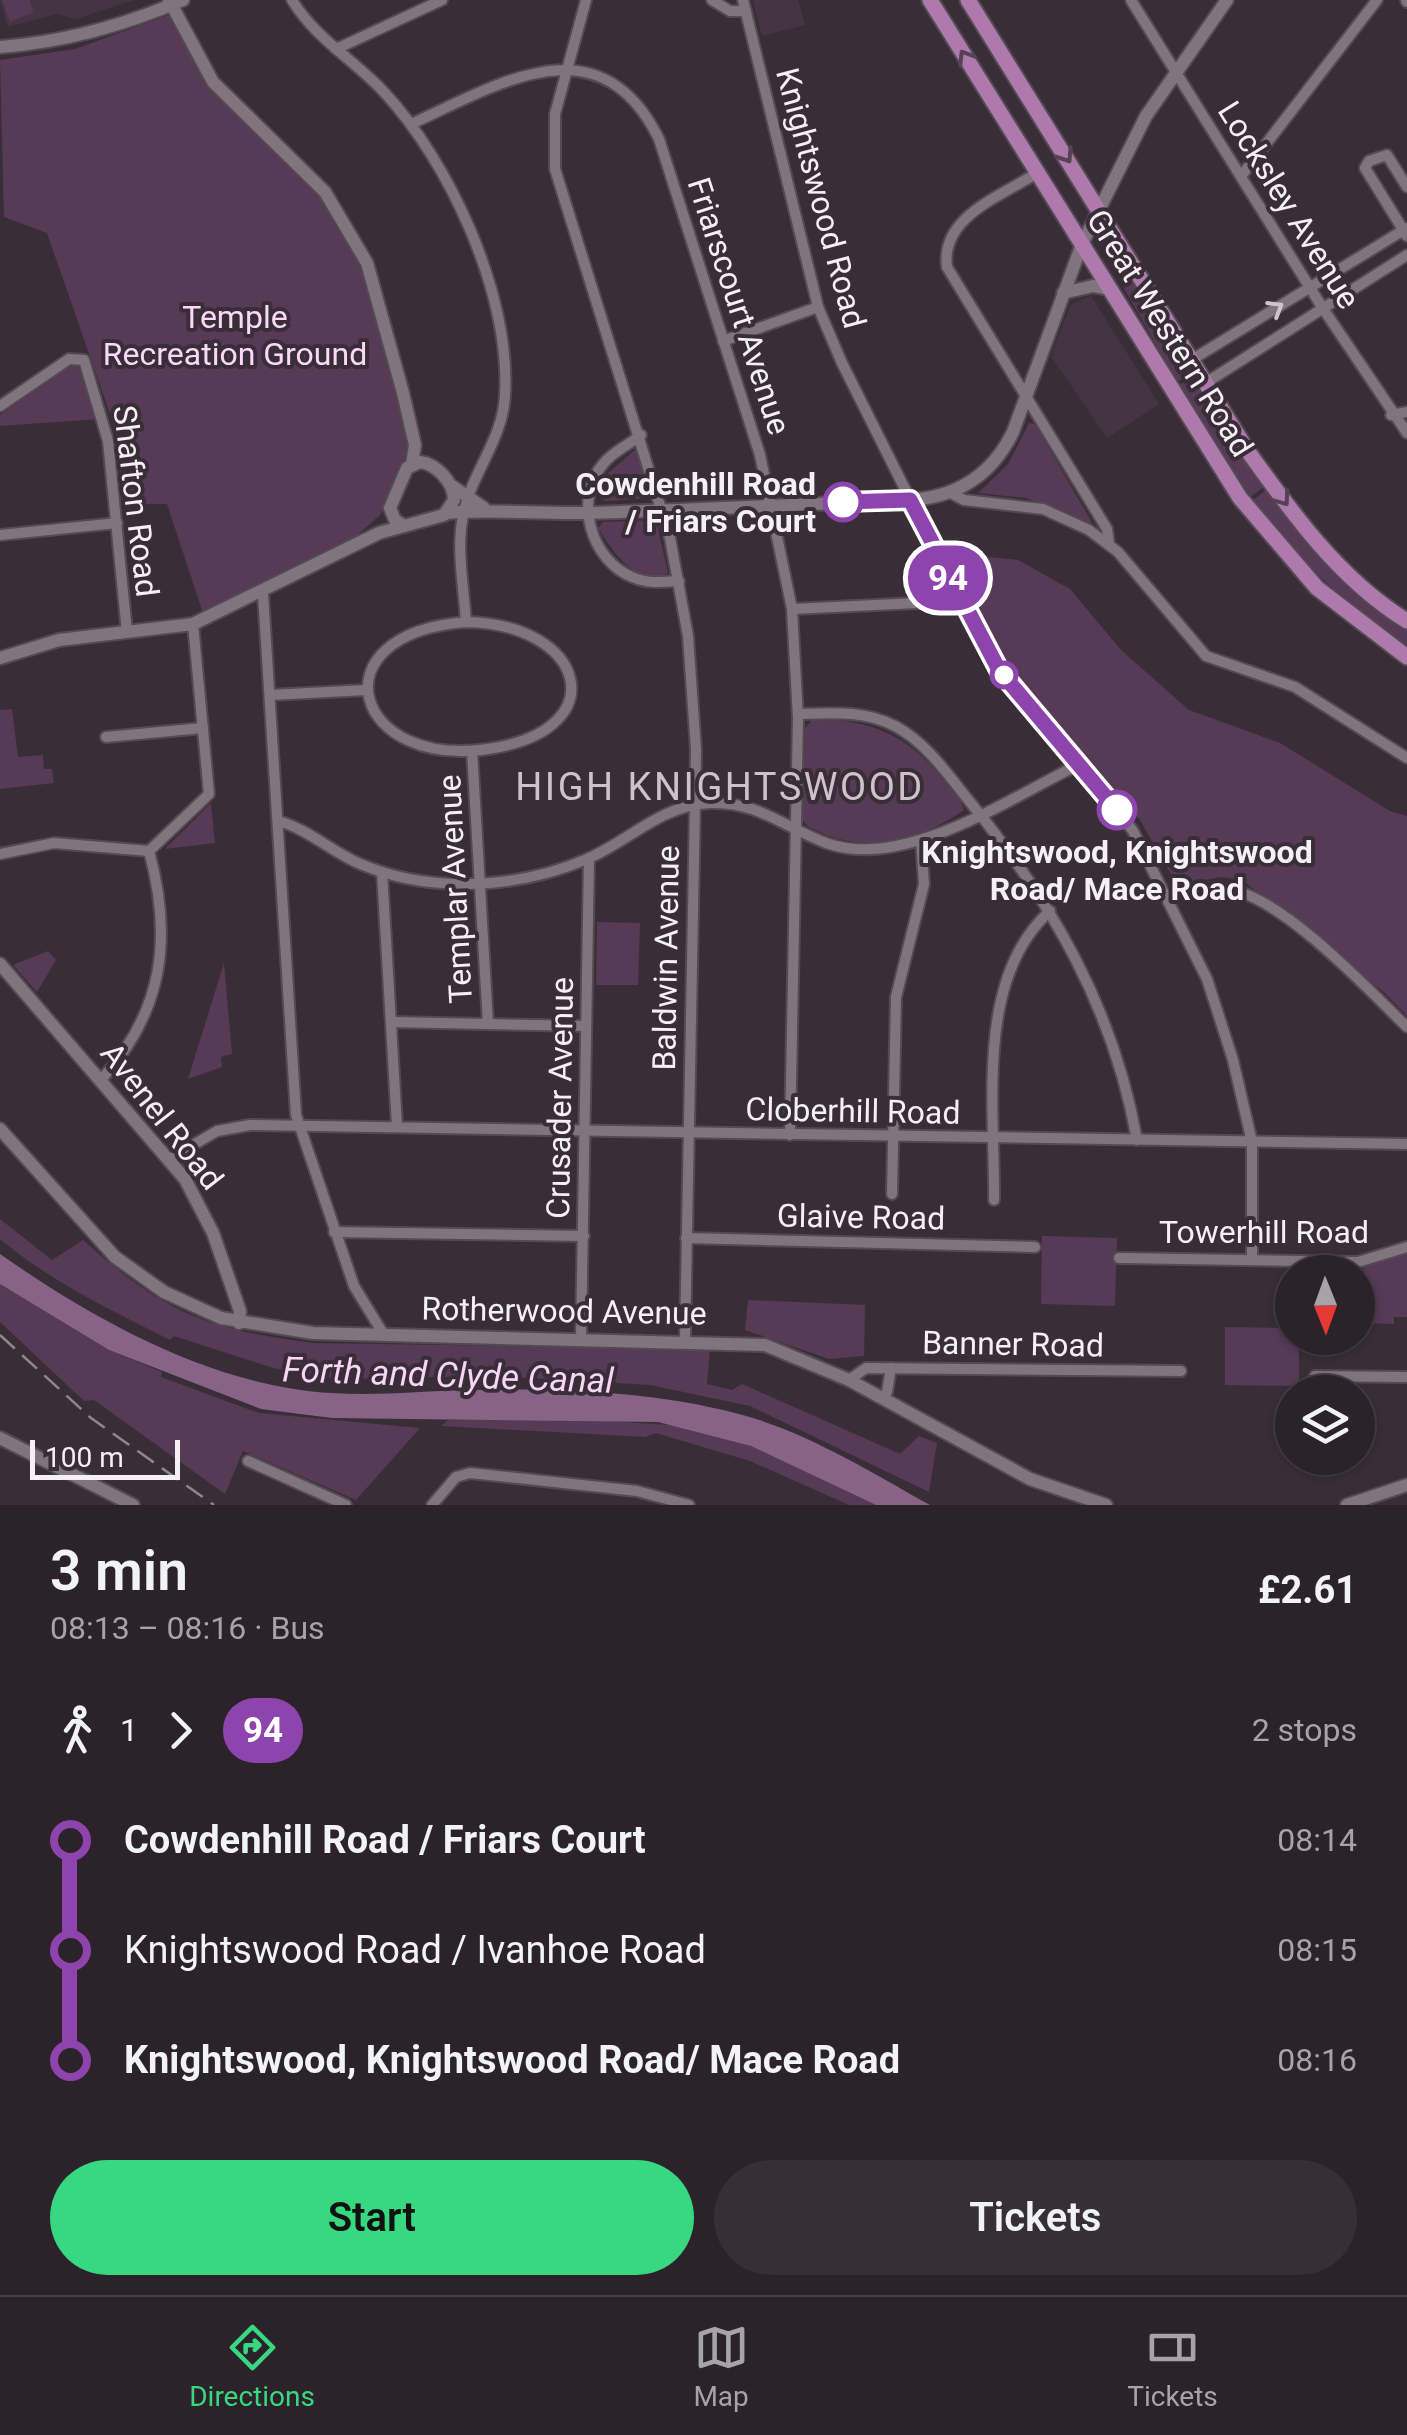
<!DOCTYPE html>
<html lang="en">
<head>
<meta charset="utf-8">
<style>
  :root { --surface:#2b222a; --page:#372f36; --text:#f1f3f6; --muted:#a6a4a8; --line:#473f47; --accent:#37d880 }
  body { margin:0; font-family:Roboto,sans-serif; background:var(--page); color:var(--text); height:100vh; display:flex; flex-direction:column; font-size:38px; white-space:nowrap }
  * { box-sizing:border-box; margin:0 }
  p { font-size:32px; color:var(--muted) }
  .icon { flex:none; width:55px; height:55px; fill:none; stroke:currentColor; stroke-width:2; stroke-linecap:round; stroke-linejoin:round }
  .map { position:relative; height:1505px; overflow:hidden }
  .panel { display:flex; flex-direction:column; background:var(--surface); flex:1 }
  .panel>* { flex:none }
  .badge { padding:0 20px; border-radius:32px; font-size:35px; line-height:65px }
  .needle { width:65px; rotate:179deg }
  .buttons { position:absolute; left:1275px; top:1255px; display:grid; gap:20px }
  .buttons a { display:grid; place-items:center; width:100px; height:100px; border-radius:50%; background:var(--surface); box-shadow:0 2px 8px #0004,0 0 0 2px var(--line); font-size:50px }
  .scale { position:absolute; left:30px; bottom:25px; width:150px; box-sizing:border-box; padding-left:10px; border:5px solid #f6eff5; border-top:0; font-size:28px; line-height:35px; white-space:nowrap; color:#f6eff5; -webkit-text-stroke:8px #392e38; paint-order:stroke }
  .map>.badge { position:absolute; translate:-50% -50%; box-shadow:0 0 0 5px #fff }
  .legs { display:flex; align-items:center; gap:15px; height:110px; padding:0 50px; font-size:32px }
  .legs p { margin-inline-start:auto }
  .head { display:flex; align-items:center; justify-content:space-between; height:170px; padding:0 50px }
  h1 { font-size:55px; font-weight:600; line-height:75px }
  .button { display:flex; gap:20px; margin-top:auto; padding:20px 50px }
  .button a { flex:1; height:115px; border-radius:60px; background:var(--accent); color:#111; font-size:40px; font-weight:600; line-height:115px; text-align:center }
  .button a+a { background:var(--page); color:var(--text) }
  ul { padding:0 50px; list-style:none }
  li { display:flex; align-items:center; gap:35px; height:110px; font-size:38px }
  li i { display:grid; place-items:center; width:15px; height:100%; margin:0 12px; background:currentColor }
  li i::after { content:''; width:25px; height:25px; margin:-12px; border:8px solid; border-radius:50%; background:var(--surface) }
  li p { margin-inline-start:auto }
  li:first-child i { background:linear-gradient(#0000 50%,currentColor 0) }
  li:last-child i { background:linear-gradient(currentColor 50%,#0000 0) }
  .dock { display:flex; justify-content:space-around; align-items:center; height:140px; border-top:2px solid var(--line); background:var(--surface); font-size:28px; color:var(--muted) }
  .dock a { display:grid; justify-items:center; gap:5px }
  .dock .on { color:var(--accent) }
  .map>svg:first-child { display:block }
  .built { fill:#443544 }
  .green { fill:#563a56 }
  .water { fill:#886387 }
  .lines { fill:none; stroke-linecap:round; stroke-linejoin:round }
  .minor-casing { stroke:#534a52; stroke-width:14 }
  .tertiary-casing { stroke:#534a52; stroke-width:16 }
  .primary-casing { stroke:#534a52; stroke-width:19 }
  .minor { stroke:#80747f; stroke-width:10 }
  .tertiary { stroke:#80747f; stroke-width:12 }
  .primary { stroke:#ae79ad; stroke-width:15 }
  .rail { stroke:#8f868e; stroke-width:2.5; stroke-dasharray:20 10; stroke-linecap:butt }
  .oneway { stroke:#564155 }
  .oneway2 { stroke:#cdc4cc }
  .line-1-casing { stroke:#fff; stroke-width:22 }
  .line-1 { stroke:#8e44ad; stroke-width:15 }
  .stop-1-dot { fill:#fff; stroke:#8e44ad; stroke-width:5 }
  .labels { text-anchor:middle; stroke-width:8; stroke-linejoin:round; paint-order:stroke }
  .street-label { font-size:32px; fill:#f6eff5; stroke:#392e38 }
  .park-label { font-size:32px; fill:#fbd7f9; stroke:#392e38 }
  .stop-label { font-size:32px; font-weight:bold; fill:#f6eff5; stroke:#392e38; text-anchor:end }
  .water-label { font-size:35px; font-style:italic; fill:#f9d5f8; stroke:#392e38 }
  .quarter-label { font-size:38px; letter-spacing:2.5px; fill:#cfc2ce; stroke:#392e38 }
</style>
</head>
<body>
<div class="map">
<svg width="1407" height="1505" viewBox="0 0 1407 1505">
  <rect width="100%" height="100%" fill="#392e38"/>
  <!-- built -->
  <g class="built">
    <polygon points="0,0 134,0 76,19 57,14 8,27"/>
    <polygon points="753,0 798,0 805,25 762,36"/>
    <polygon points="1091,296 1159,404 1107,438 1051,356 1071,304"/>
  </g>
  <!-- green -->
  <g class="green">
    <polygon points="2,0 29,0 34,12 10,22"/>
    <polygon points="169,15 206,84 324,197 371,280 410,454 380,515 346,545 203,613 167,504 122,504 116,431 47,233 4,217 0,60 75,49"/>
    <polygon points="1136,281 1193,373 1177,382 1124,288"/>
    <polygon points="76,361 99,419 0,426 0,415"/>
    <polygon points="1194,375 1264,487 1250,497 1179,385"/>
    <polygon points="1029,423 1035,424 1093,524 1026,498 978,493 1008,464"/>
    <polygon points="637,448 653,492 651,498 605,501 598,495 600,480"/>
    <path d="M1267,489l39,49 101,88v21c-61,-40 -109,-90 -155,-146z"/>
    <path d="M656,520l12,53c-31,16 -56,-22 -70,-45l5,-6z"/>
    <polygon points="989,557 1018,560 1070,589 1121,650 1189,710 1280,743 1390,811 1407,816 1407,1016 1384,992 1242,880 1221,877 1177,885 1140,820 1001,661 955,571"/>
    <polygon points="12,709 18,757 43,755 44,769 52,769 54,783 0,789 0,710"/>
    <path d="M813,719c55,0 94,15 129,59 8,10 19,21 22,32 -38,27 -92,43 -137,25 -11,-5 -20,-6 -25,-17l3,-90z"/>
    <polygon points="211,803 215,843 165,849"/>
    <polygon points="597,922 640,923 638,985 596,985"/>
    <polygon points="48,951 56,960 37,992 13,965"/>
    <polygon points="224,963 232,1054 221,1057 222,1067 188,1079"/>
    <path d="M0,1219l52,41 31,-20c82,73 122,89 230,103l397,6 -3,35 25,6 10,-6 158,70 19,-18 18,7 -8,49 -179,-86 -100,-21 -157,-9 -158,3 -62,-11 -99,-32 -4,4c-59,-30 -119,-58 -170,-101z"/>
    <polygon points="1042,1236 1117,1238 1115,1306 1041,1304"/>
    <polygon points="1407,1253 1407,1317 1394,1317 1394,1324 1361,1323 1364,1267"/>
    <polygon points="0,1284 109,1350 162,1372 161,1377 259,1413 420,1428 356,1500 243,1451 225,1494 94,1400 84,1401 0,1322"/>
    <polygon points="748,1300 865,1305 864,1356 829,1359 745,1330"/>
    <polygon points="1225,1327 1292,1328 1292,1338 1299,1338 1299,1386 1225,1385"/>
    <polygon points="562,1418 684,1426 751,1446 876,1505 849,1505 750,1461 656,1433 645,1437 441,1426 448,1420"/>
  </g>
  <!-- water -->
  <path class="water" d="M0,1254c96,67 212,132 332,139 45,3 91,-2 136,-3 89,-2 184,1 271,24 68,18 130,57 191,91h-54l-125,-59 -93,-24 -326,-4 -71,-9 -152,-59 -109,-66z"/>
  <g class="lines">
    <defs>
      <g id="minor">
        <path d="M292,0c23,38 62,60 91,91 67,71 128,205 122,304 -2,45 -34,78 -42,121 -7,32 1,73 3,106"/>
        <polyline points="586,0 555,114 555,169 670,538 688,636 696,750 685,1340"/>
        <polyline points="712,0 730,11 746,11"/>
        <polyline points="743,0 818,307 842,363 982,643 1018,694 1082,763 1133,831 1207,979 1233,1060 1252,1142 1252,1260"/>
        <polyline points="1131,0 1322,307 1407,433"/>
        <polyline points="1406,0 1407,2"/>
        <polyline points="336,49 442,0"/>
        <path d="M411,124c88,-40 189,-105 248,15l101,316 32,154 6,109 -8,417"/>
        <path d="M1037,173c-36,23 -97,44 -90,94l160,262 2,14"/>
        <polyline points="1242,175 1377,0"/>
        <polyline points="1407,187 1387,155 1369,161 1365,168 1407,236"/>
        <polyline points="723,341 818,307"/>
        <polyline points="1193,359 1407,228"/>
        <polyline points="1207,382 1407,255"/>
        <polyline points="0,406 69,359 84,360 108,441 127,632"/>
        <polyline points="1391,415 1407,412"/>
        <path d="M641,435c-12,10 -28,16 -38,29 -30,36 -12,96 29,113 16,7 31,5 47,4"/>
        <polyline points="951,493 964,500 1043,509 1089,530 1118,552 1206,656 1295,687 1407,758"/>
        <polyline points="0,535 117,523"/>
        <polyline points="263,594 296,1115 354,1286 384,1335"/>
        <polyline points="792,609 959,601"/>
        <path d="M466,622c119,2 149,105 28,126 -141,25 -182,-114 -28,-126z"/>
        <polyline points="270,695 366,690"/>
        <path d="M798,714c33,-1 66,-4 97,12 32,17 53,49 75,76 83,101 144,208 167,338"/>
        <polyline points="106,737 203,728"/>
        <polyline points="472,751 488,1024"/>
        <path d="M278,821c28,7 53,30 80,42 71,31 159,26 229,-4 42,-18 74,-54 123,-56 49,-2 76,26 119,41 77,26 184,-48 253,-81"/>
        <polyline points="149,851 209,794 193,624"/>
        <path d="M0,854l54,-11 95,8c24,88 14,161 -48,229"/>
        <polyline points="382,872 397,1126"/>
        <path d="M1166,895c23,-5 47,-10 70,-4 52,13 132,98 171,136"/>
        <polyline points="391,1022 586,1026"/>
        <polyline points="169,1159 217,1131 250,1125 1407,1144"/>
        <polyline points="892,1194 896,997 924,884 921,840"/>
        <path d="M994,1200c1,-94 -19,-222 56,-289"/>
        <polyline points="334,1232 584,1236"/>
        <polyline points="686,1238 1035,1247"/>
        <polyline points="1119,1258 1358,1262 1407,1247"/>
        <polyline points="581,1338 589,858"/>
        <polyline points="1315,1376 1407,1377"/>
        <polyline points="849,1380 866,1368 1181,1371"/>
        <polyline points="887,1392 891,1368"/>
        <polyline points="248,1461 346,1505"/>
        <polyline points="432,1505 456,1477 470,1473 637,1491 689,1505"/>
      </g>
      <g id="tertiary">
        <polyline points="169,0 213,82 325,192 367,263 403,393 415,445 412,464"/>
        <path d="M0,47c65,-5 123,-21 183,-47"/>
        <polyline points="1063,293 1093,286 1110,289"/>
        <path d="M420,462c17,2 34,21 34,38l-10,15 -40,11 -9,-6 -5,-12 17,-40z"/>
        <polyline points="452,486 484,508"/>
        <path d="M446,513c47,-4 92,1 139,0 108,-3 217,-9 325,-13 48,-3 82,-25 103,-68l69,-188 64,-128 81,-116"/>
        <polyline points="0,658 59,640 193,624 379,533 404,526"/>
        <polyline points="0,964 185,1179 213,1233 240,1311 239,1323"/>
        <polyline points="0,1129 115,1257 164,1292 221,1318 313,1333 765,1345 849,1380 1030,1479 1106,1505"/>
        <polyline points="0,1438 133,1505"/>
        <polyline points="1347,1505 1407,1485"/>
      </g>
      <g id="primary">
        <polyline points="930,0 1240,498 1317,588 1407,657"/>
        <path d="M968,0l279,450c45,63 93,130 160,171"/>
      </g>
    </defs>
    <!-- minor casing -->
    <use href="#minor" class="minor-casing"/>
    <!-- tertiary casing -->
    <use href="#tertiary" class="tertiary-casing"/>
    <!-- primary casing -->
    <use href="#primary" class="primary-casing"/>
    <!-- minor -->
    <use href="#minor" class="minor"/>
    <!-- tertiary -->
    <use href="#tertiary" class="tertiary"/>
    <!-- primary -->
    <use href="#primary" class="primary"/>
    <!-- rail -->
    <polyline class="rail" points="0,1335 91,1418 214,1505"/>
  </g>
  <!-- one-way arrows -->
  <defs><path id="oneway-chevron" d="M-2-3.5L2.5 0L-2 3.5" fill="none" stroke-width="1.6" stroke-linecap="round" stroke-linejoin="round" transform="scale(2.5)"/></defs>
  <g class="oneway">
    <use href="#oneway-chevron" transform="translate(965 57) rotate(-122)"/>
    <use href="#oneway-chevron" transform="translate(1066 156) rotate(57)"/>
    <use href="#oneway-chevron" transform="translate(1283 499) rotate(54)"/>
  </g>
  <use class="oneway2" href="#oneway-chevron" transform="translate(1276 308) rotate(-31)"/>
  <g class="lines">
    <defs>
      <polyline id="line-1" points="843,502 910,500 999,670 1117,810"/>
    </defs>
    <!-- line-1 casing -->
    <use href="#line-1" class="line-1-casing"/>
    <!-- line-1 -->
    <use href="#line-1" class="line-1"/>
  </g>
  <!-- markers -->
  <g class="stop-1-dot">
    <circle cx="843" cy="502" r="18"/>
    <circle cx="1004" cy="675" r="12"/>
    <circle cx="1117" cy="810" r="18"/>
  </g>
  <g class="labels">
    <!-- street labels -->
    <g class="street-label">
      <text transform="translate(821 198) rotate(75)" y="11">Knightswood Road</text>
      <text transform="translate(1289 205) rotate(58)" y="11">Locksley Avenue</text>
      <text transform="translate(739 306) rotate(72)" y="11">Friarscourt Avenue</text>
      <text transform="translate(1170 333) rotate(58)" y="11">Great Western Road</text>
      <text transform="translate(136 501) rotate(83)" y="11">Shafton Road</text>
      <text transform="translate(455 889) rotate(-93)" y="11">Templar Avenue</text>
      <text transform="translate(666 958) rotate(-89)" y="11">Baldwin Avenue</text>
      <text transform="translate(560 1098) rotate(-89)" y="11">Crusader Avenue</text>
      <text transform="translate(853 1111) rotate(1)" y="11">Cloberhill Road</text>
      <text transform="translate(162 1116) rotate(52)" y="11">Avenel Road</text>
      <text transform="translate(861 1217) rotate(1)" y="11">Glaive Road</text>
      <text x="1264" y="1243">Towerhill Road</text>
      <text transform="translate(564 1311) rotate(1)" y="11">Rotherwood Avenue</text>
      <text transform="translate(1013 1344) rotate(1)" y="11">Banner Road</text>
    </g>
    <!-- park labels -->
    <g class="park-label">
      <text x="235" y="328">Temple<tspan x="235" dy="37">Recreation Ground</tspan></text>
    </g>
    <!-- stop labels -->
    <g class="stop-label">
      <text x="816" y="495">Cowdenhill Road<tspan x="816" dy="37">/ Friars Court</tspan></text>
      <text x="1117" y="863" text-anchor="middle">Knightswood, Knightswood<tspan x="1117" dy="37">Road/ Mace Road</tspan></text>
    </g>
    <!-- water labels -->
    <g class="water-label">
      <text transform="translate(448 1375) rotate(2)" y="12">Forth and Clyde Canal</text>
    </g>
    <!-- quarter labels -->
    <g class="quarter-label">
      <text x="720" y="800">HIGH KNIGHTSWOOD</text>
    </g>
  </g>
</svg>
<div class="buttons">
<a><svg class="needle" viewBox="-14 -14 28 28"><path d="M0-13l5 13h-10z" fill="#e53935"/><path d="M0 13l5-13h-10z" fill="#a6a4a8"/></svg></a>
<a><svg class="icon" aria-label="layers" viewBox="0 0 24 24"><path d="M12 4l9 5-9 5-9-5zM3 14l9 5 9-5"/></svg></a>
</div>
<div class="scale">100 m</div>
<b class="badge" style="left:948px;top:578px;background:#8e44ad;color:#fff">94</b>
</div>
<section class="panel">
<div class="head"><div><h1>3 min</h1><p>08:13 – 08:16 · Bus</p></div><b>£2.61</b></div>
<div class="legs"><svg class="icon" aria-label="walk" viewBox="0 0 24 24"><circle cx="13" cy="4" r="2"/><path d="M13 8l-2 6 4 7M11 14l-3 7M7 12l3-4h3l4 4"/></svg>1<svg class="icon" aria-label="forward" viewBox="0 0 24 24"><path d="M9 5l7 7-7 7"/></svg><b class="badge" style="background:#8e44ad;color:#fff">94</b><p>2 stops</p></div>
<ul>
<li><i style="color:#8e44ad"></i><b>Cowdenhill Road / Friars Court</b><p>08:14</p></li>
<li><i style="color:#8e44ad"></i><span>Knightswood Road / Ivanhoe Road</span><p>08:15</p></li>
<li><i style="color:#8e44ad"></i><b>Knightswood, Knightswood Road/ Mace Road</b><p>08:16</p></li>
</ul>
<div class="button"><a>Start</a><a>Tickets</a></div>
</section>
<nav class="dock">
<a class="on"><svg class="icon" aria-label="directions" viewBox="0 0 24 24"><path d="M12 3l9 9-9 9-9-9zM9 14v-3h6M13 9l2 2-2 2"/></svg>Directions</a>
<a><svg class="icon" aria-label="map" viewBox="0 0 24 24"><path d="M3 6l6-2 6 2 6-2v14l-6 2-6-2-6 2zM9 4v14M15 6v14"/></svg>Map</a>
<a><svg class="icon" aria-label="tickets" viewBox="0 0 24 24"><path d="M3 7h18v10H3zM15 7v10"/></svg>Tickets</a>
</nav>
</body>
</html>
